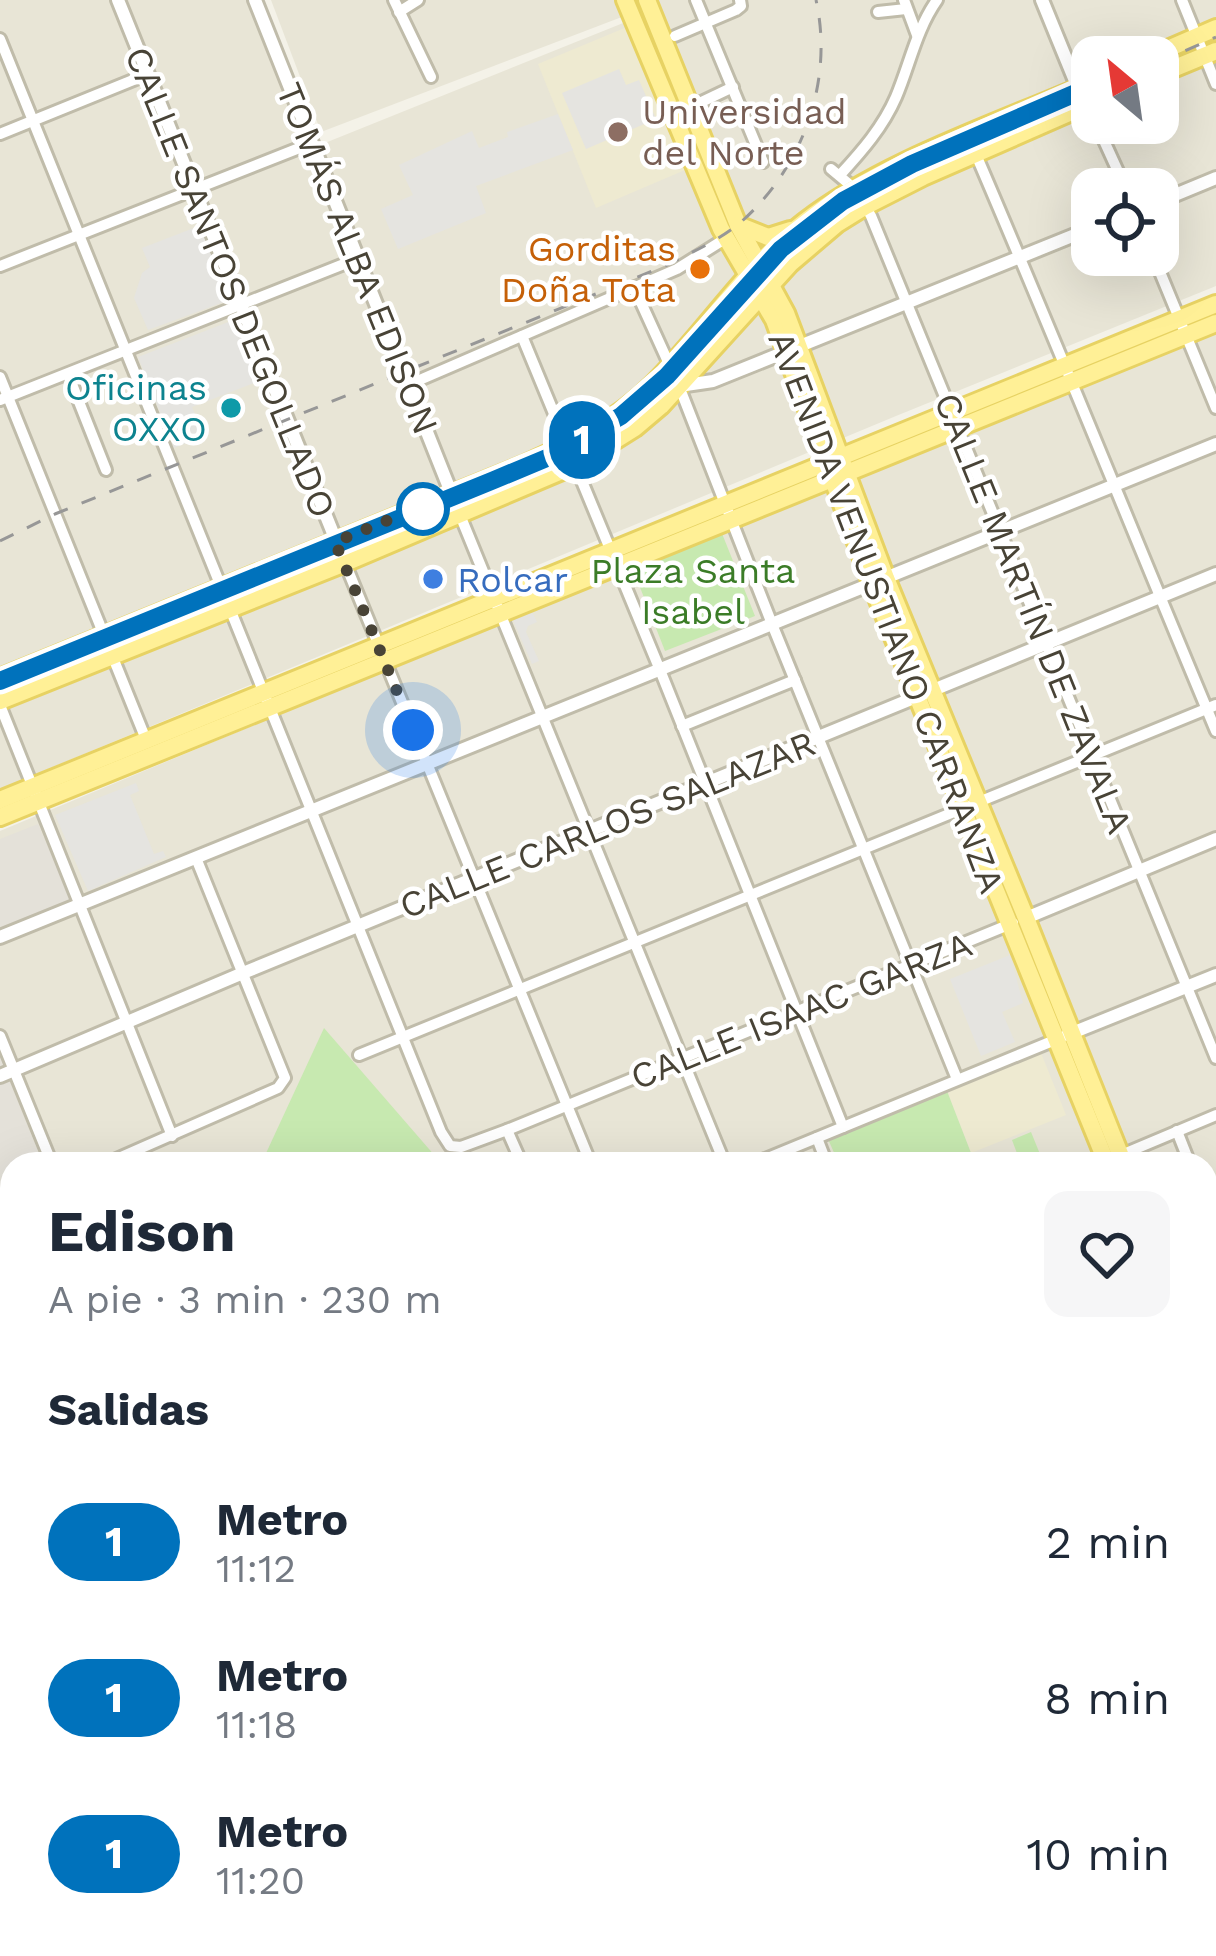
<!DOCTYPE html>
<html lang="es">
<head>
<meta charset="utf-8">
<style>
  :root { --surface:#fff; --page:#f6f6f7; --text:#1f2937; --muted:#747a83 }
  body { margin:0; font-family:"Work Sans",sans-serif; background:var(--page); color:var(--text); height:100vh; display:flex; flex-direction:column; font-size:45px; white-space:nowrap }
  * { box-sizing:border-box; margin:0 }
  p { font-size:39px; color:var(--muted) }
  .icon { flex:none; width:66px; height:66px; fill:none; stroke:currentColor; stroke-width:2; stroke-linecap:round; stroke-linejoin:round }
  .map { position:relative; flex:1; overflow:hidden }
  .drawer { position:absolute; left:0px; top:1152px; width:1218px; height:804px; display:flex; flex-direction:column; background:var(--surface); border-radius:36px 36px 0 0; box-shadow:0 12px 48px #0002 }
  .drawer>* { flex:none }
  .badge { padding:0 24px; border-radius:39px; font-size:42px; line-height:78px }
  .needle { width:78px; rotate:331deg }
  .buttons { position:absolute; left:1071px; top:36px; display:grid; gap:24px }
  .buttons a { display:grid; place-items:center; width:108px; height:108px; border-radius:24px; background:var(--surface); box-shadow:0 12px 48px #0002; font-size:60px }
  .you { position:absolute; width:60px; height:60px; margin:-30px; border:9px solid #fff; border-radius:50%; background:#1a73e8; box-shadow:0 0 0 18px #1a73e833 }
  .map>.badge { position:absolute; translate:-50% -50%; box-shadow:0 0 0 6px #fff }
  h2 { padding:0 48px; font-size:45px; line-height:108px }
  .round { display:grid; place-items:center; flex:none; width:126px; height:126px; border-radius:24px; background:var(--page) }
  .overview { display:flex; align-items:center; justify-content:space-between; height:204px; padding:0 48px }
  h1 { font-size:57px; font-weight:700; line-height:90px }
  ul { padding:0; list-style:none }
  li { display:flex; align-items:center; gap:36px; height:156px; padding:0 48px }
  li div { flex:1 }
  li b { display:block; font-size:45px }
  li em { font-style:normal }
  li .badge { min-width:132px; font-weight:700; text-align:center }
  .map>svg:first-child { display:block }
  .residential { fill:#e8e5d6; fill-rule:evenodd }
  .industrial { fill:#e4e1d9 }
  .education { fill:#eeead1 }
  .green { fill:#c7e9b0 }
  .parking { fill:#e5e4e0 }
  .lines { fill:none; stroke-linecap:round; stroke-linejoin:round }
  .minor-casing { stroke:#c0bcaa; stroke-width:16 }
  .tertiary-casing { stroke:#c0bcaa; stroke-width:18 }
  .secondary-casing { stroke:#d5ce97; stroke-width:21 }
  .primary-casing { stroke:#e7d263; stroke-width:22 }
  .minor { stroke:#fff; stroke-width:10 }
  .tertiary { stroke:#fff; stroke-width:12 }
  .secondary { stroke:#fff9c7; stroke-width:15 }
  .primary { stroke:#fff096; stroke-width:16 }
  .rail { stroke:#979797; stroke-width:3; stroke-dasharray:15 15; stroke-linecap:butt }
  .line-casing { stroke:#fff; stroke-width:27 }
  .line { stroke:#0072bc; stroke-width:18 }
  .walk { stroke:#484336; stroke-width:12; stroke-dasharray:0 21.6 }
  .education-dot { fill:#8d6e63; stroke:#fff; stroke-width:4.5 }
  .food-dot { fill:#e8710a; stroke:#fff; stroke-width:4.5 }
  .culture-dot { fill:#0f9aa8; stroke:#fff; stroke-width:4.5 }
  .stop-dot { fill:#fff; stroke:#0072bc; stroke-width:6 }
  .shop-dot { fill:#3f7fe0; stroke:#fff; stroke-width:4.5 }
  .labels { text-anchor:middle; stroke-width:9; stroke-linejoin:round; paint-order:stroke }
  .education-label { font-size:36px; fill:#785e54; stroke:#fff; text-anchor:start }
  .food-label { font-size:36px; fill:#c56008; stroke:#fff; text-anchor:end }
  .street-label { font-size:36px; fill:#484336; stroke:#fff }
  .culture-label { font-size:36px; fill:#0d838f; stroke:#fff; text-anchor:end }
  .park-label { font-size:36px; fill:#3b7c27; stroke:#fff }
  .shop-label { font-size:36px; fill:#366cbe; stroke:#fff; text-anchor:start }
</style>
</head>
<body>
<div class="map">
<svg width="1216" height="1956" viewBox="0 0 1216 1956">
  <rect width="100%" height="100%" fill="#f4f2e8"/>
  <!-- residential -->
  <g class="residential">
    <path d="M0,0h251l59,149 348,-140 -2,-9h560v286l-320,130 -896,373zM1092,57h66v66h-66zM1092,189h66v66h-66z"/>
    <polygon points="271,0 621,0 627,15 321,132"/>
    <polygon points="1216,324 1216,1956 1196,1956 1193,1944 1206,1944 1206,1164 12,1164 12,1304 0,1300 0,831"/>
    <polygon points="0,1323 12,1327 12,1944 33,1944 0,1954"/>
    <polygon points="110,1944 1168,1944 1172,1956 73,1956"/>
  </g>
  <!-- industrial -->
  <g class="industrial">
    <polygon points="38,824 71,899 0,929 0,839"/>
    <polygon points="0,1056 43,1164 12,1164 12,1190 0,1195"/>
  </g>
  <!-- education -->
  <g class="education">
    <polygon points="627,27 685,170 596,208 538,64"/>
    <polygon points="1041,1053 1066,1115 971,1153 947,1091"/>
  </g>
  <!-- green -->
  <g class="green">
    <polygon points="721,531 755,616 665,651 632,567"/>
    <polygon points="324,1028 442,1164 261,1164"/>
    <polygon points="947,1091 971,1153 985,1157 985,1164 839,1164 828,1139"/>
    <polygon points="1031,1132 1044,1164 1021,1164 1012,1140"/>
    <polygon points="12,1777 12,1874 0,1874 0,1780"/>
  </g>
  <!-- parking -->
  <g class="parking">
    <polygon points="619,69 626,85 639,80 656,119 586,149 562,93"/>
    <polygon points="558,114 573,150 476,186 486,213 398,249 381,209 413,195 399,165 472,131 479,148 508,137 507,132"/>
    <polygon points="199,226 230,293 224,302 148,330 134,298 142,273 150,267 142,248"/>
    <polygon points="236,319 259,381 192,407 204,436 174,448 138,357"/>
    <polygon points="531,610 537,622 528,626 526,632 539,661 532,664 512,618"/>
    <polygon points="136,783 139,791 130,795 154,854 163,851 166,857 88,891 55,815"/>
    <polygon points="1010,955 1023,1003 1002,1012 1015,1042 981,1056 950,979"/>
    <polygon points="1216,1278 1216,1348 1207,1351 1206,1282"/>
  </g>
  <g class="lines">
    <defs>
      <g id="minor">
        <polyline points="394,0 431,77"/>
        <polyline points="696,0 763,162"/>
        <polyline points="904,0 917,35"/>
        <polyline points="1182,0 1216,84"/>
        <polyline points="399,12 418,0"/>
        <polyline points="878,12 906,9"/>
        <polyline points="675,36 736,10 741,6 740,0"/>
        <polyline points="0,39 441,1132 450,1146 461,1147 507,1130 1013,923"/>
        <polyline points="691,107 733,87"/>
        <polyline points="1096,123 1126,189"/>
        <polyline points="0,134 148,74"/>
        <path d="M968,136c85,197 165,397 248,595"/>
        <polyline points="831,169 855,189 871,216 1216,1058"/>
        <path d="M840,175c22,-24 43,-48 56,-78 14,-33 20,-67 41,-97"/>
        <polyline points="1153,255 1216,408"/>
        <polyline points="0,266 312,143"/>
        <polyline points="634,287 679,386 772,624 957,1079"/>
        <polyline points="522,336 660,670 843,1127"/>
        <polyline points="68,374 106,470"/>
        <polyline points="0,377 147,742"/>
        <polyline points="408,385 677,269 728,237"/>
        <polyline points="0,400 359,258"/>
        <polyline points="460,515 725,1164"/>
        <polyline points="345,563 591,1164"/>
        <polyline points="0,705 172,1136"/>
        <polyline points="682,726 795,680"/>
        <polyline points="0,1036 52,1164"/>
        <polyline points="359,1055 1216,705"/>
        <polyline points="507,1130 522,1164"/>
        <polyline points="1177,1131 1190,1164"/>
        <polyline points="817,1138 827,1164"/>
        <polyline points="1121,1155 1216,1115"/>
        <polyline points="105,1164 278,1088 285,1078 196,858"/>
        <polyline points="753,1164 1055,1040"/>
        <polyline points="1206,1203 1216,1227"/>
        <polyline points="0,1207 12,1202"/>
        <polyline points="1206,1250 1216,1246"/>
        <polyline points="0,1306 12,1301"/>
        <polyline points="0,1469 12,1464"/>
        <polyline points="0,1607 12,1603"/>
        <polyline points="1206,1643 1216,1639"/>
        <polyline points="0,1697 12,1692"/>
        <polyline points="0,1704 12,1733"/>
        <polyline points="97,1944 102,1956"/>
        <polyline points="374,1944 378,1956"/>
        <polyline points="534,1944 538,1956"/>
        <polyline points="603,1944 606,1956"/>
        <polyline points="665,1944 669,1956"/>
        <polyline points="893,1944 898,1956"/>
        <polyline points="1006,1944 1010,1956"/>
        <polyline points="1179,1944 1183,1956"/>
        <polyline points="45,1956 83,1944"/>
        <polyline points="417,1956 449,1944"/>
      </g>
      <g id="tertiary">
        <polyline points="118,0 345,563"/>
        <polyline points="255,0 460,515"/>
        <polyline points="1042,0 1080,93"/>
        <polyline points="1158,202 1216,178"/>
        <polyline points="679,386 713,381 1092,228"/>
        <polyline points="1026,918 1216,839"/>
        <polyline points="0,937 1216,444"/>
        <polyline points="1067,1035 1216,975"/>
        <polyline points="0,1076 243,973 1216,574"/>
        <polyline points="1206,1775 1216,1771"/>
        <polyline points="0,1883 12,1884"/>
        <polyline points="1206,1904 1216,1900"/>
        <polyline points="260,1944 268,1956"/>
        <polyline points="761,1956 781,1948 797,1953"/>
        <polyline points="1081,1956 1110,1944"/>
      </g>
      <g id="secondary">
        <polyline points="0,1314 12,1318"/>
        <polyline points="1206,1514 1216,1510"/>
      </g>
      <g id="primary">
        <polyline points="625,0 721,229 774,320 871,583 1107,1164"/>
        <polyline points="647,0 738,225 786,313 886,578 1026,918 1124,1164"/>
        <polyline points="1149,57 1216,28"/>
        <polyline points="1158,75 1216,51"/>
        <polyline points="738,225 768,237 790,230"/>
        <path d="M0,678l523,-213c48,-21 94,-45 131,-82 52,-52 92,-116 150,-161 78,-61 197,-100 288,-140"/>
        <polyline points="0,701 345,563 576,465 635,428 661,406 790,264 837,224 866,206 923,177 1092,103"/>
        <polyline points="0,800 1216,304"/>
        <polyline points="0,817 1216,323"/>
        <polyline points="1206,1379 1216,1416"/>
        <polyline points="1206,1439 1216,1483"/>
      </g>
    </defs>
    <!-- minor casing -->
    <use href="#minor" class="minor-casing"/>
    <!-- tertiary casing -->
    <use href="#tertiary" class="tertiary-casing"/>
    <!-- secondary casing -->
    <use href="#secondary" class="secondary-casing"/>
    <!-- primary casing -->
    <use href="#primary" class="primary-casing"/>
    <!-- minor -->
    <use href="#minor" class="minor"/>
    <!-- tertiary -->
    <use href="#tertiary" class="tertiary"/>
    <!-- secondary -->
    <use href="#secondary" class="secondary"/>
    <!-- primary -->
    <use href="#primary" class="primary"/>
    <!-- rail -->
    <g class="rail">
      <polyline points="1158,63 1216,37"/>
      <path d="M0,541l55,-27 612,-249c25,-13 53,-25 74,-43 62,-55 93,-141 75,-222"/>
      <polyline points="0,687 495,484 594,440 648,401 694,353 784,253 845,204 910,170 1092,91"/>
    </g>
  </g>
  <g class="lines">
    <defs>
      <polyline id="line" points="0,681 494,480 554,455 621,416 667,376 781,249 843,201 912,164 1092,86"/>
    </defs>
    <!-- line casing -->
    <use href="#line" class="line-casing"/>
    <!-- line -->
    <use href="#line" class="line"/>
    <!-- walk -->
    <polyline class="walk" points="413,730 335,542 413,510 423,509"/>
  </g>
  <!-- markers -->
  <circle class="education-dot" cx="618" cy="132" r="12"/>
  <circle class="food-dot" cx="700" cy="269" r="12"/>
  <circle class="culture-dot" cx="231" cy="408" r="12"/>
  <circle class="stop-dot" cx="423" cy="509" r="24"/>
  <circle class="shop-dot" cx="433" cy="579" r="12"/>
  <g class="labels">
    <!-- education labels -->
    <g class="education-label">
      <text x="642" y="124">Universidad<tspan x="642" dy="41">del Norte</tspan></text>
    </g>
    <!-- food labels -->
    <g class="food-label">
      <text x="676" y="261">Gorditas<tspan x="676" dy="41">Doña Tota</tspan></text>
    </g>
    <!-- street labels -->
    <g class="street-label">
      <text transform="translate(358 258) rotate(68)" y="13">TOMÁS ALBA EDISON</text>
      <text transform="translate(231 282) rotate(68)" y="13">CALLE SANTOS DEGOLLADO</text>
      <text transform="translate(887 612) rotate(69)" y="13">AVENIDA VENUSTIANO CARRANZA</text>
      <text transform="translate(1034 613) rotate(68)" y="13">CALLE MARTÍN DE ZAVALA</text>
      <text transform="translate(607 824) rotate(-22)" y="13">CALLE CARLOS SALAZAR</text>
      <text transform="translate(801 1010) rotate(-22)" y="13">CALLE ISAAC GARZA</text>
    </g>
    <!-- culture labels -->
    <g class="culture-label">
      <text x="207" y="400">Oficinas<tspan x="207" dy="41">OXXO</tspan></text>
    </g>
    <!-- park labels -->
    <g class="park-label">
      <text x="693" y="583">Plaza Santa<tspan x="693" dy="41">Isabel</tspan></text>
    </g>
    <!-- shop labels -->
    <g class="shop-label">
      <text x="457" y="592">Rolcar</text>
    </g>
  </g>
</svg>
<div class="buttons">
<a><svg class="needle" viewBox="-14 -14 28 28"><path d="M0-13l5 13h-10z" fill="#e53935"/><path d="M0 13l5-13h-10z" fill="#747a83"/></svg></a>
<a><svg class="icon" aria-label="locate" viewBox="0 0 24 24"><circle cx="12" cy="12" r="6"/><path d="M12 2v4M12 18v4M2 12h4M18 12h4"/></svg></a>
</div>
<div class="you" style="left:413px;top:730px"></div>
<b class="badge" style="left:582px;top:440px;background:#0072bc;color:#fff">1</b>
<section class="drawer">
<div class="overview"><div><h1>Edison</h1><p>A pie · 3 min · 230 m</p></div><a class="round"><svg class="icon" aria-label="heart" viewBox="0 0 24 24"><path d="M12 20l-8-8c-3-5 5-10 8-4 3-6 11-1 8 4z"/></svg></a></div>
<h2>Salidas</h2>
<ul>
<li><span class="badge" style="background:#0072bc;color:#fff">1</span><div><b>Metro</b><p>11:12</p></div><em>2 min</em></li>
<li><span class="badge" style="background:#0072bc;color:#fff">1</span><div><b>Metro</b><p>11:18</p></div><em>8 min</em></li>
<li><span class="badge" style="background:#0072bc;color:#fff">1</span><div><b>Metro</b><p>11:20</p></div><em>10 min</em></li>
</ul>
</section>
</div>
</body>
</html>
